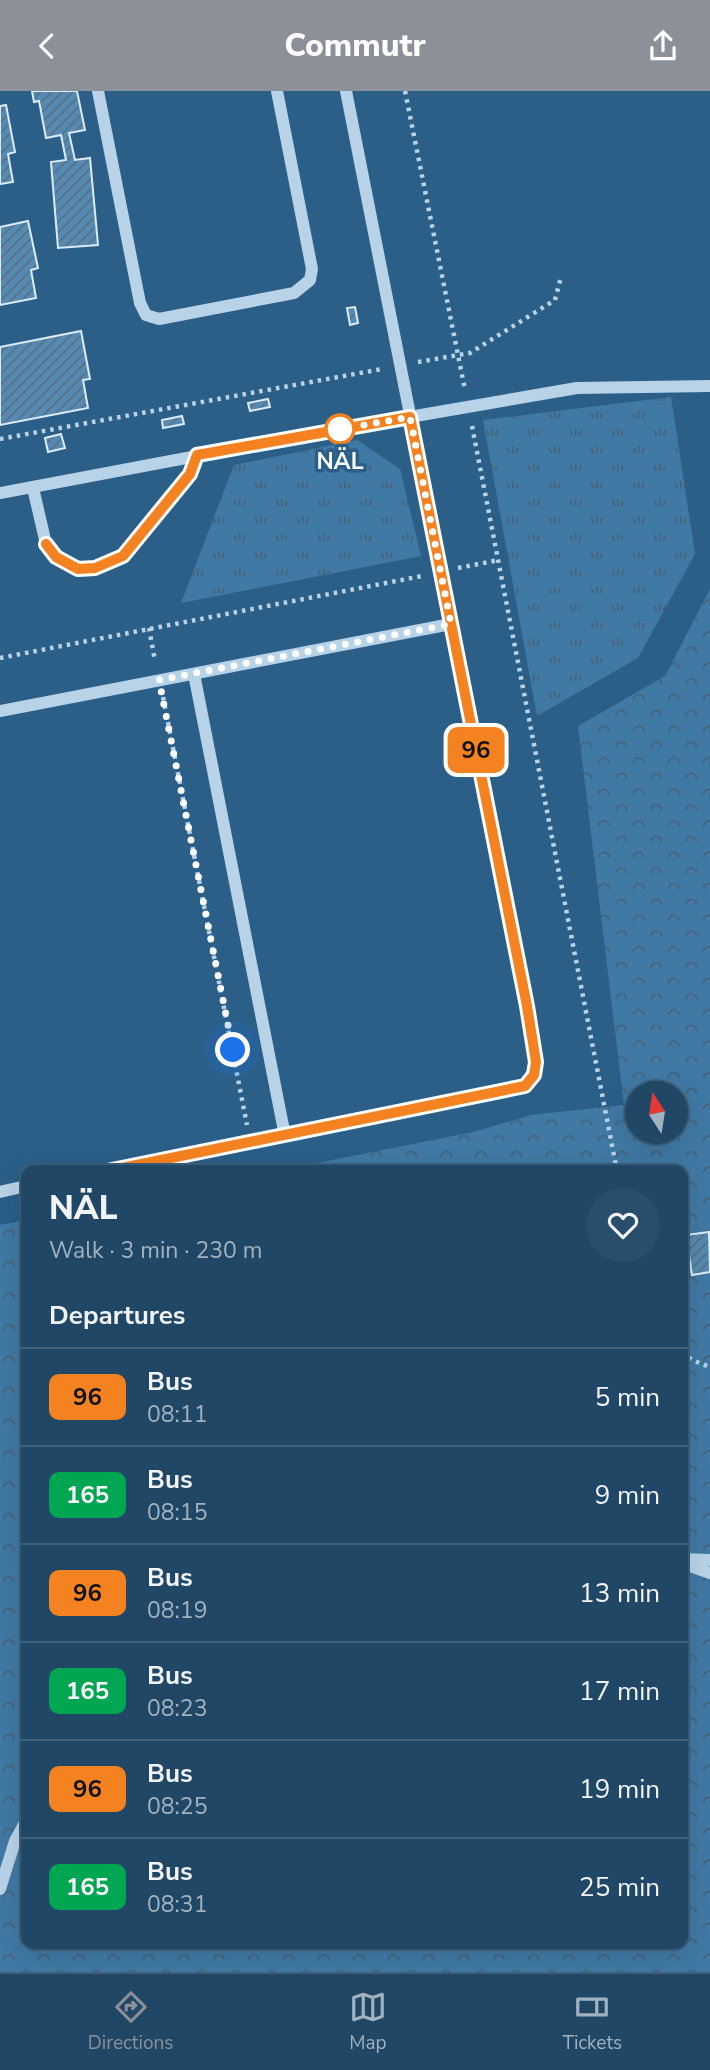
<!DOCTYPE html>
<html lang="en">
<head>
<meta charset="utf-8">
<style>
  :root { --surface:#204766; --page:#284e6c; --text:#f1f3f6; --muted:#a2b2bf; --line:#3d5f7a; --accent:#8c9099 }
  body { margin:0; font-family:"Nunito Sans",sans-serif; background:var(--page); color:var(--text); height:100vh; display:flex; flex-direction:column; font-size:26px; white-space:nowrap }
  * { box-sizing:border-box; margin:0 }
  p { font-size:23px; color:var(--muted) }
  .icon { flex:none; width:38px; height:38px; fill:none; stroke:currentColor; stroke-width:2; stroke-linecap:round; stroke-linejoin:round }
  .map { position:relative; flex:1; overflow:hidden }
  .sheet { position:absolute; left:21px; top:1074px; width:667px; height:784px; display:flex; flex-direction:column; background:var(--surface); border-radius:14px; box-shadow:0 7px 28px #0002,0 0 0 2px var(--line) }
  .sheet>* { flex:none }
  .badge { padding:0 14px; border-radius:10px; font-size:24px; line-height:46px }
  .needle { width:46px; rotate:348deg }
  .fabs { position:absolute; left:625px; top:990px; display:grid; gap:14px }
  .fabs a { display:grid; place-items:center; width:63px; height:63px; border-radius:50%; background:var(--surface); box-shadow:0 7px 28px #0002,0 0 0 2px var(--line); font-size:35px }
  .you { position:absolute; width:35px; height:35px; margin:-18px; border:5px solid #fff; border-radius:50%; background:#1a73e8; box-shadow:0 0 0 10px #1a73e833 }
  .map>.badge { position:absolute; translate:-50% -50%; box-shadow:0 0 0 4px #fff }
  h2 { padding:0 28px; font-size:26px; line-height:63px }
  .round { display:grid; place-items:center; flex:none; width:74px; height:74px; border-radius:37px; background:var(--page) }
  .headline { display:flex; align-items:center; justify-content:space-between; height:119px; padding:0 28px }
  h1 { font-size:33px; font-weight:800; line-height:52px }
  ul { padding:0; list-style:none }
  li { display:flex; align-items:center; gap:21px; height:98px; padding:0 28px; border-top:2px solid var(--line) }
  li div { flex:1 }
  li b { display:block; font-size:26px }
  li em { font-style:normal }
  li .badge { min-width:77px; font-weight:700; text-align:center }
  header { display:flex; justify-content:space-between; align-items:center; height:91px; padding:0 28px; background:var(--accent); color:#fff; font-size:32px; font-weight:800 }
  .tab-bar { display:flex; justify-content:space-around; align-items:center; height:98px; border-top:2px solid var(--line); background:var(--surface); font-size:19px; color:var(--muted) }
  .tab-bar a { display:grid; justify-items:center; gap:4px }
  .tab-bar .current { color:var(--accent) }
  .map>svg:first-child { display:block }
  .grass { fill:url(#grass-tufts) }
  .forest { fill:url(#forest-crowns); fill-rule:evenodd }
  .building { fill:url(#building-hatch); stroke:#dbebf7; stroke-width:2 }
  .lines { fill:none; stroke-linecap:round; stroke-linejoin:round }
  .path { stroke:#b8d3e8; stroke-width:4.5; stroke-dasharray:3.5 5; stroke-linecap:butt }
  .minor { stroke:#b8d3e8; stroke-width:12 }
  .line-casing { stroke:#fff; stroke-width:16 }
  .line { stroke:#f58220; stroke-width:10 }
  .walk { stroke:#fff; stroke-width:7; stroke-dasharray:0 12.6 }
  .stop-dot { fill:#fff; stroke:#f58220; stroke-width:3.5 }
  .labels { text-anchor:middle; stroke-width:7; stroke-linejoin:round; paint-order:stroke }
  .stop-label { font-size:23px; font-weight:bold; fill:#fff; stroke:#2b5f88 }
</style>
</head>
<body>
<header><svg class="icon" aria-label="back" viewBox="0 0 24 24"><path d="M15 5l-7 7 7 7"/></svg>Commutr<svg class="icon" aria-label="share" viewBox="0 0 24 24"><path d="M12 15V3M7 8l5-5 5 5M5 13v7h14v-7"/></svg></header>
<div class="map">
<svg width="710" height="1881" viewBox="0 0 710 1881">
  <defs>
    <pattern id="grass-tufts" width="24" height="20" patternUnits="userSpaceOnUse" patternTransform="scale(1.75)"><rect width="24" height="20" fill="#4079a4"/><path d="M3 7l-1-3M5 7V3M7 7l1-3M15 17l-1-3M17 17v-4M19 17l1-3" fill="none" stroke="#466278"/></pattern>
    <pattern id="forest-crowns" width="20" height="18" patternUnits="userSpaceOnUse" patternTransform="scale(1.75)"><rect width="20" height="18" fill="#4079a4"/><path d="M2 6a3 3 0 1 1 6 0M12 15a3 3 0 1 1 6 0" fill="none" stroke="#466278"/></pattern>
    <pattern id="building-hatch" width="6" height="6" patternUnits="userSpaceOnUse" patternTransform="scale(1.75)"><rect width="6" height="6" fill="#578ab1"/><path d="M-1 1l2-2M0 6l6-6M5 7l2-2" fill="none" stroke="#537189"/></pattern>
  </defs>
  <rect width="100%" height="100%" fill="#2b5f88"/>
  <!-- grass -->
  <g class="grass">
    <polygon points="671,306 695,463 638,567 537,625 483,329"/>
    <polygon points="357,349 400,378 421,465 181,512 234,374"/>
  </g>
  <!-- forest -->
  <path class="forest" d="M710,498v1383h-710v-747l26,-5v724h656v-773h-405l196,-39 58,-17 93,-10 -46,-379 87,-50zM637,1003h39v38h-39z"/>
  <!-- building -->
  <g class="building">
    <polygon points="32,0 77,0 85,39 69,42 75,69 90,67 98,154 58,157 51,71 66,69 61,44 46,47 39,10 34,11"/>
    <polygon points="6,14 15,61 8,63 13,91 0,93 0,15"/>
    <polygon points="28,130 38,177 31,179 36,207 0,214 0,136"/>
    <polygon points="355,216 358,232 350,234 347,217"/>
    <polygon points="81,240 90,288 83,289 88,317 0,334 0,256"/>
    <polygon points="268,308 270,316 250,320 248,312"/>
    <polygon points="182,325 184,333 163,337 162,329"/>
    <polygon points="61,343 65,357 48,361 45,347"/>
    <polygon points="709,1141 710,1181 692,1184 686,1144"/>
  </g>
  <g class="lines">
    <!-- path -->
    <g class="path">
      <polyline points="405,0 465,299"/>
      <polyline points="418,271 470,262 555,209 561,186"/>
      <polyline points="472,335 617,1080"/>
      <polyline points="0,348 382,278"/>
      <polyline points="458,477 499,469"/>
      <polyline points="149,537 155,570"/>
      <polyline points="0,567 422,485"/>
      <polyline points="163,606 247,1034"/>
      <polyline points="682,1177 691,1176"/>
      <polyline points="682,1261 692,1269 710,1276"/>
    </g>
    <!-- minor -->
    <g class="minor">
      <polyline points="98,0 140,212 146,224 159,228 294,202 310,189 312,178 277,0"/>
      <polyline points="33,397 46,453 56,466 78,478 95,477 123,465 190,383 197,364"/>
      <polyline points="0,402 340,338 577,297 710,295"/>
      <polyline points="194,583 285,1045"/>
      <polyline points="0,620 451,533"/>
      <path d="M107,1080l418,-86c19,-22 7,-52 2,-79l-181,-915"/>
      <polyline points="0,1101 26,1095"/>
      <polyline points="682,1468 710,1469"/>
      <polyline points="682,1472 710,1482"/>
      <polyline points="0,1798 15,1750 26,1730"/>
    </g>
  </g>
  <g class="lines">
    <defs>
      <polyline id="line" points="46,453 56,466 78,478 95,477 123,465 190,383 197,364 410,326 527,915 536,971 534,984 525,995 107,1080"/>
    </defs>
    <!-- line casing -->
    <use href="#line" class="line-casing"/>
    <!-- line -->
    <use href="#line" class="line"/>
    <!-- walk -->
    <polyline class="walk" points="233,959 159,589 451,533 410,326 340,338"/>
  </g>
  <!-- markers -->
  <circle class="stop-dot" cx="340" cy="338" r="14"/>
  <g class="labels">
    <!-- stop labels -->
    <g class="stop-label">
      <text x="340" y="378">NÄL</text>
    </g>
  </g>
</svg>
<div class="fabs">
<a><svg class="needle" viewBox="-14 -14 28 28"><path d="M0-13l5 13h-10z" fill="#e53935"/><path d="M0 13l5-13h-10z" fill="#a2b2bf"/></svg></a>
</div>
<div class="you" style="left:233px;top:959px"></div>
<b class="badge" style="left:476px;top:659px;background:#f58220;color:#111">96</b>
<section class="sheet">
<div class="headline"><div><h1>NÄL</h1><p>Walk · 3 min · 230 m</p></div><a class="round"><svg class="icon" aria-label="heart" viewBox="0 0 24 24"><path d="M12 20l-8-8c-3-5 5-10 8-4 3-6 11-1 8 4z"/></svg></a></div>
<h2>Departures</h2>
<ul>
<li><span class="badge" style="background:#f58220;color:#111">96</span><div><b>Bus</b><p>08:11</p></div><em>5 min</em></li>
<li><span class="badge" style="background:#00a651;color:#fff">165</span><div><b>Bus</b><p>08:15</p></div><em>9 min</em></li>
<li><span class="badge" style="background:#f58220;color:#111">96</span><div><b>Bus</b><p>08:19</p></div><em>13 min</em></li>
<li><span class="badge" style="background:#00a651;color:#fff">165</span><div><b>Bus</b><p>08:23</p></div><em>17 min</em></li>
<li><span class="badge" style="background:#f58220;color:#111">96</span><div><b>Bus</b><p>08:25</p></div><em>19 min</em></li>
<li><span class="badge" style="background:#00a651;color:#fff">165</span><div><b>Bus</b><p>08:31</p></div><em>25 min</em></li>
</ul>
</section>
</div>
<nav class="tab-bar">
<a class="current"><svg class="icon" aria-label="directions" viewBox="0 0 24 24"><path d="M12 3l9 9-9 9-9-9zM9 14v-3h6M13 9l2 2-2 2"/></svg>Directions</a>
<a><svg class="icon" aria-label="map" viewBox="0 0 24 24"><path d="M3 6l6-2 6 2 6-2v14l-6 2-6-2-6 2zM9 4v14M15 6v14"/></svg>Map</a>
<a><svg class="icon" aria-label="tickets" viewBox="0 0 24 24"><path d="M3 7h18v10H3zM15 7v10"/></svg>Tickets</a>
</nav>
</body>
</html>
